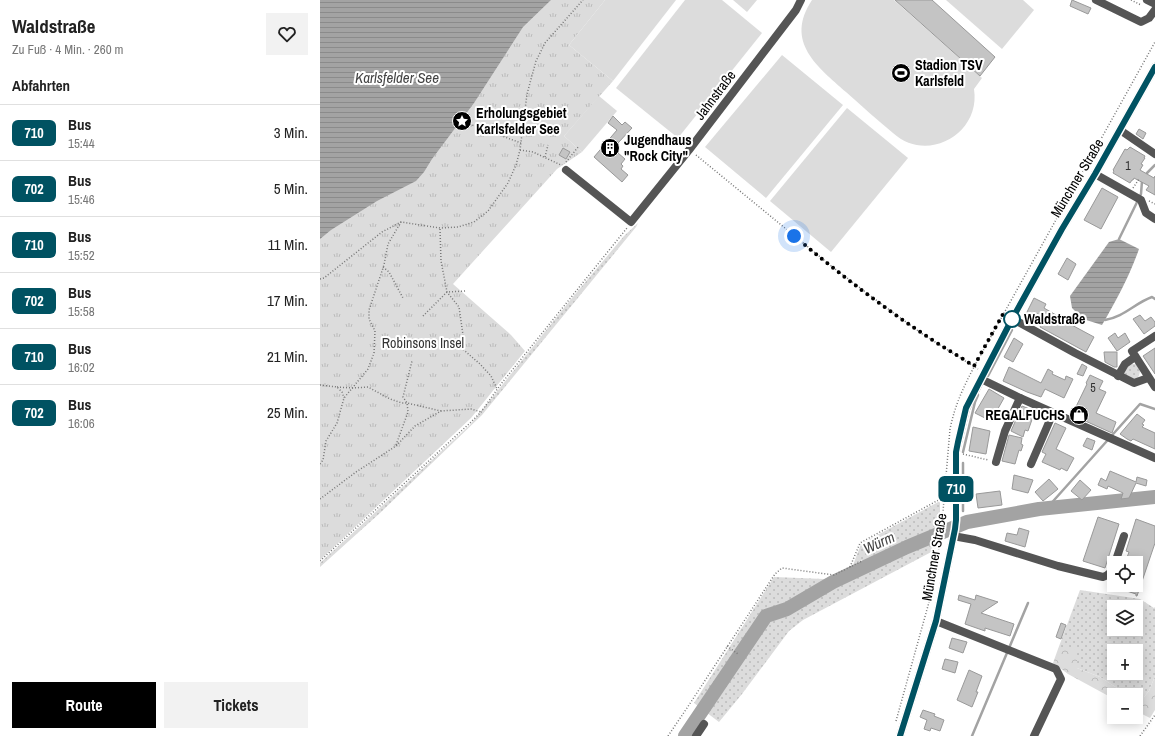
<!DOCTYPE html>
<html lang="de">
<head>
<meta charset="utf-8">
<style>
  :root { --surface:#fff; --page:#f2f2f2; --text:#222; --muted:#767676; --line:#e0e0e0; --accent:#000 }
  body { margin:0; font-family:"Archivo Narrow",sans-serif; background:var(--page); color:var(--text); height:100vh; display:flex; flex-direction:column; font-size:15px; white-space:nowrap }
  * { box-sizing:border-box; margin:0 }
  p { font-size:13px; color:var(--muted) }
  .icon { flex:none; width:22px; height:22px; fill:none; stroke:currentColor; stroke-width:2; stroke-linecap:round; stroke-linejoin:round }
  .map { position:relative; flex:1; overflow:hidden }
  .sheet { display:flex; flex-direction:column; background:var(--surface); width:320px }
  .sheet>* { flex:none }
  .badge { padding:0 8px; border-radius:6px; font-size:14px; line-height:26px }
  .controls { position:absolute; left:787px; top:556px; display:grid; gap:8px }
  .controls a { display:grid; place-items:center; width:36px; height:36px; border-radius:0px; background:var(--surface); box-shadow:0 2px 10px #0003; font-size:20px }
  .you { position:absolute; width:20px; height:20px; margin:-10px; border:3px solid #fff; border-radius:50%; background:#1a73e8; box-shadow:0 0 0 6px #1a73e833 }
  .map>.badge { position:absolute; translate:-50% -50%; box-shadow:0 0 0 2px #fff }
  h2 { padding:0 12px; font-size:15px; line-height:36px }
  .round { display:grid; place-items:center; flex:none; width:42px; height:42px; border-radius:0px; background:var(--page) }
  .summary { display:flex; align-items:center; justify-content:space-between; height:68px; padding:0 12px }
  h1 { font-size:19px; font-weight:700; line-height:30px }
  .action { display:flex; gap:8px; margin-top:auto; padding:8px 12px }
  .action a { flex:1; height:46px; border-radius:0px; background:var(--accent); color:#fff; font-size:16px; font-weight:700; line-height:46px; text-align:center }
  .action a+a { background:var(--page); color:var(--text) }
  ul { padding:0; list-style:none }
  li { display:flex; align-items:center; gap:12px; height:56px; padding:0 12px; border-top:1px solid var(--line) }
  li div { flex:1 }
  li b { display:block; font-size:15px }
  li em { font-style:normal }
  li .badge { min-width:44px; font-weight:700; text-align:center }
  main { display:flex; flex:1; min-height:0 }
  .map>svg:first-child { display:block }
  .grass { fill:url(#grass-dots); fill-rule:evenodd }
  .forest { fill:url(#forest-crowns) }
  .park { fill:url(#park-tufts) }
  .pitch { fill:#dcdcdc }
  .water { fill:url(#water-rules) }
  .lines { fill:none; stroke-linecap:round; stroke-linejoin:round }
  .stream { stroke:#a3a3a3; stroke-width:2.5 }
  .river { stroke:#a3a3a3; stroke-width:14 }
  .building { fill:#c4c4c4; stroke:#999 }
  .path { stroke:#777; stroke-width:1.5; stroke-dasharray:1 2; stroke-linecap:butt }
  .minor { stroke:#555; stroke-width:8 }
  .line-casing { stroke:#fff; stroke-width:9 }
  .line { stroke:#005262; stroke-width:6 }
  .walk { stroke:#000; stroke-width:4; stroke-dasharray:0 7.2 }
  .stop-dot { fill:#fff; stroke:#005262; stroke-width:2 }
  .labels { text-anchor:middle; stroke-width:4; stroke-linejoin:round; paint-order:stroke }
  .number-label { font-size:12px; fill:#313131 }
  .poi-label { font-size:14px; font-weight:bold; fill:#000; stroke:#fff; text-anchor:start }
  .street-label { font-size:14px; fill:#000; stroke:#fff }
  .stop-label { font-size:14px; font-weight:bold; fill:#000; stroke:#fff; text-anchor:start }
  .park-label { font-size:14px; fill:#333; stroke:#fff }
  .water-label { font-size:15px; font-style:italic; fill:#444; stroke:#fff }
</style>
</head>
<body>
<main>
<section class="sheet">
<div class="summary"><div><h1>Waldstraße</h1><p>Zu Fuß · 4 Min. · 260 m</p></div><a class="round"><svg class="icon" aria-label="heart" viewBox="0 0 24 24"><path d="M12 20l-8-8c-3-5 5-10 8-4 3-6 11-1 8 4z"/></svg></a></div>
<h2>Abfahrten</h2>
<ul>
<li><span class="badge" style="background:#005262;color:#fff">710</span><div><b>Bus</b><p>15:44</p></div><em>3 Min.</em></li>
<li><span class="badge" style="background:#005262;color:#fff">702</span><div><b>Bus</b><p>15:46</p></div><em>5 Min.</em></li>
<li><span class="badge" style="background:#005262;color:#fff">710</span><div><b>Bus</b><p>15:52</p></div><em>11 Min.</em></li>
<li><span class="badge" style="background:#005262;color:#fff">702</span><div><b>Bus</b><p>15:58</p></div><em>17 Min.</em></li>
<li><span class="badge" style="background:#005262;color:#fff">710</span><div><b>Bus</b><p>16:02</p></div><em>21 Min.</em></li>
<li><span class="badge" style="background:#005262;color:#fff">702</span><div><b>Bus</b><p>16:06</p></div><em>25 Min.</em></li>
</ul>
<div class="action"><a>Route</a><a>Tickets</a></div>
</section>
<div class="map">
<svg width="835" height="736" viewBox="0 0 835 736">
  <defs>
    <pattern id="grass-dots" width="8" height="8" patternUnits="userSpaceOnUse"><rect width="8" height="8" fill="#dcdcdc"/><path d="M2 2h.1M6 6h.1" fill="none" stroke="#bbb" stroke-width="1.8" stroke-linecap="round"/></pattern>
    <pattern id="forest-crowns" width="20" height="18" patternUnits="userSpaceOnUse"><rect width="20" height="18" fill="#dcdcdc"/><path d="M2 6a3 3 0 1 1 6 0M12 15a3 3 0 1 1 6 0" fill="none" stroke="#bbb"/></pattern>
    <pattern id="park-tufts" width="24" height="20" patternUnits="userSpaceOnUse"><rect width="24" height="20" fill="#dcdcdc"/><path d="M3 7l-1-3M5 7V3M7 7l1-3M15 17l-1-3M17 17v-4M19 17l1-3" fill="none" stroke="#bbb"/></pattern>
    <pattern id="water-rules" width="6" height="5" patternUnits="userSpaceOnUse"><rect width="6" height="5" fill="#a3a3a3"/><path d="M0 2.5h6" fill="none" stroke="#8b8b8b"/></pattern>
  </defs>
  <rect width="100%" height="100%" fill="#fff"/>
  <!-- grass -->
  <g class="grass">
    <polygon points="318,223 316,227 162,415 60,513 0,567 0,563 150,425 252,298 304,236"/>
    <polygon points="810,364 816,364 820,371 819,376 815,380 804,374 804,369"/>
    <polygon points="620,501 620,526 615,550 483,620 469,631 422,694 399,722 374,703 454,577 504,579 514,577 544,562 542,560 533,565 541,544"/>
    <path d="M760,590l60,9 14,9 1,-1v69l-6,15 -5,6h-8v-2h-8l-28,-18 -23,-9 -19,-19zM794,607h22v22h-22zM794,651h22v22h-22z"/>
  </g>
  <!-- forest -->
  <g class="forest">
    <polygon points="747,646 757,650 757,668 780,677 808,695 794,695 794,699 748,674 733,663 738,649"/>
    <polygon points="835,676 835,710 830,718 816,711 816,697 824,697 829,691"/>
  </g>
  <!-- park -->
  <polygon class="park" points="0,0 285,0 249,45 293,81 244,136 262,152 237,169 133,284 191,335 205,351 151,418 0,560"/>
  <!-- pitch -->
  <g class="pitch">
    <polygon points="285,0 356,0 293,81 249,45"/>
    <polygon points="365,0 402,0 442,33 358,138 296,88"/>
    <polygon points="413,0 437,0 427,12"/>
    <path d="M492,0h82l88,78 -8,11c7,45 -47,75 -81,44 -16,-13 -31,-27 -47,-41 -28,-25 -62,-50 -34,-92z"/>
    <polygon points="626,0 703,0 714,10 682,49"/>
    <polygon points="462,55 523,105 446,198 385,147"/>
    <polygon points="279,96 297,111 262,152 244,136"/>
    <polygon points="527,108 588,158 511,252 450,201"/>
  </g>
  <!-- water -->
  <g class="water">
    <polygon points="0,0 231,0 203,27 154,103 112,159 104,172 96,181 57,201 11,230 0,239"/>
    <path d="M799,239l20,10c-9,26 -23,52 -37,76l-19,-6 -11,-11 -2,-12 39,-54z"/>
  </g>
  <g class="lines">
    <!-- stream -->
    <g class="stream">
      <polyline points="827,173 835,165"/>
      <polyline points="799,239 821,194 822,181"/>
      <path d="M785,320c19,-3 30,-17 47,-23l3,2"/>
      <polyline points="668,376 692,330"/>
      <polyline points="643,452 655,402 658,395"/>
      <polyline points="643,463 643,511"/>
      <polyline points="727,508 820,404 835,409"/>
      <polyline points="641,525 641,521"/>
      <polyline points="652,736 708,603"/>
    </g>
    <!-- river -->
    <polyline class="river" points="365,736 446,616 467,609 513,582 587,547 647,522 719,509 835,497"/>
  </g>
  <!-- building -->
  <g class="building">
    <polygon points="575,0 612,0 675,57 660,76"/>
    <polygon points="752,0 771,8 768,14 750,6"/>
    <polygon points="293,116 302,125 305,122 312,128 298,143 298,153 305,159 301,164 303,166 301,169 308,175 302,182 274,157 297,130 288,123"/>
    <polygon points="819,129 826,133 823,139 816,134"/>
    <polygon points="810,147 825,156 824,158 825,158 821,164 823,165 820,170 834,178 835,176 835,195 826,190 829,186 814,178 813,180 812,180 810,183 793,173 794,171 793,170 805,149 807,150"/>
    <polygon points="243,148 250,152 246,159 239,155"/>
    <polygon points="782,188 798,197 781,229 764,220"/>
    <polygon points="747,258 756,264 748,280 738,274"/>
    <polygon points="714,298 726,304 724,308 736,315 735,316 774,337 766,352 720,327 725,318 714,312 710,318 705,316"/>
    <polygon points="820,315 825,321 831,317 835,322 835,326 824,334 813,319"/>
    <polygon points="795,333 798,338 805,333 810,342 797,351 788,338"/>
    <polygon points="694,338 703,344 693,362 684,357"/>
    <polygon points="835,348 835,374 823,356"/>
    <polygon points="784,352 797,352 797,367 794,367 785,362"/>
    <polygon points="762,364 767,367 763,376 757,374"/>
    <polygon points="689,367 721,383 728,369 733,372 732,374 745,380 746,376 753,379 744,398 725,389 721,397 707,392 683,381"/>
    <polygon points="770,375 783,381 779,389 786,392 776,413 796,422 792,433 752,415 767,384 766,383"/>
    <polygon points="669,389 684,398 671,421 655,413"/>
    <polygon points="702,406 715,411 708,431 705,430 703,437 691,431"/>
    <polygon points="817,414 825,420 822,424 824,425 822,427 835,433 835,449 813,439 811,441 807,439 800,434"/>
    <polygon points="735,423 746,428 736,449 754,458 747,471 741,468 740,470 722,462 726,454 722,452"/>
    <polygon points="653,427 670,431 666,454 649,451"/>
    <polygon points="689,435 702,438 701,444 703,445 701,451 699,450 695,464 682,461"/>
    <polygon points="767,438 775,441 772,450 763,446"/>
    <polygon points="790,471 816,482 817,477 827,480 826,486 816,483 809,498 801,499 803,493 788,486 787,489 778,485 781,478 786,481"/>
    <polygon points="694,475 713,480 708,493 692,489"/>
    <polygon points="729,479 738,489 723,501 715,492"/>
    <polygon points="760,480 771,490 762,500 751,491"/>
    <polygon points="680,491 682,505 658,508 656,494"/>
    <polygon points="778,517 799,524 785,568 763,561"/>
    <polygon points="816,519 835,526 835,543 817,596 816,596 816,594 791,586 792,585 816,585 816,563 805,563 809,552 806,551"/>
    <polygon points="699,528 709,531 705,547 685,541 687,533 697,535"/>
    <polygon points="639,595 655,600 656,595 678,602 661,613 694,624 690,636 665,628 665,631 645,624 651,604 638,600"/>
    <polygon points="741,623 746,625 741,639 736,637"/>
    <polygon points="632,638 647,642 643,653 629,648"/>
    <polygon points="625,659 638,662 635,673 622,669"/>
    <polygon points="649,670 662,676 656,692 658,692 652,707 637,700"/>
    <polygon points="603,710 615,714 614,716 624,720 620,731 611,728 610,731 604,729 607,720 600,717"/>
  </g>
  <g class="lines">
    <!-- path -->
    <g class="path">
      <polyline points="811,0 821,5"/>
      <polyline points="144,122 201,143"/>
      <polyline points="200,150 213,152 241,165"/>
      <polyline points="376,155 510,265 552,297 601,333 658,369"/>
      <polyline points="225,157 228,145"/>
      <polyline points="246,162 259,146"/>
      <polyline points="813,188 819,179"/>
      <polyline points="829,201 835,204"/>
      <polyline points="120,229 121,261 127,292 139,307 143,335 138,345 160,364 171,376 177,389"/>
      <polyline points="63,267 69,272 83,298"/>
      <polyline points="0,279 4,278 62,232 81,222 120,228 138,227 154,222 168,211 188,183 196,165 200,150 207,94 216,61 225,43 263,0"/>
      <polyline points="103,316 127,292 146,291"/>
      <polyline points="0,385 17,387 22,392 24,398"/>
      <polyline points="17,387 32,388 48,387 70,399 82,403 87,403 121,411"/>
      <polyline points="76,445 88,412 87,403 83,397 92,361"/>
      <polyline points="643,454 668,460"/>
      <polyline points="0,464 3,460 6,441 17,423 24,398 48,369 54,353 55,331 49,319 49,310 64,265 68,244 81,222"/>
      <polyline points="0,499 36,472 76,446 95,426 121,411 151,409 161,412"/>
      <polyline points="0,561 150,423 161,412 181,384 307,228"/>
      <polyline points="530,567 540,543 624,497"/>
      <polyline points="407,646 418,654"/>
      <path d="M576,721l35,-126 10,-60 9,-106c5,-24 13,-41 24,-62l181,-325"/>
      <polyline points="348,736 367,708 455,574 462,568 514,575 542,561"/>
      <polyline points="820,736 835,715"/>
    </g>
    <!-- minor -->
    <g class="minor">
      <polyline points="776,0 821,22 829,18 835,10"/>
      <polyline points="827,0 835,4"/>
      <polyline points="800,130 835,154"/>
      <polyline points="246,170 311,222 369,150 476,10 481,0"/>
      <polyline points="775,174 821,200 826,213 835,219"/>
      <polyline points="693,319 755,353 814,383 828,378"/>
      <polyline points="835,336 812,351 835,387"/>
      <polyline points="798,376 805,364 815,357"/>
      <polyline points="661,379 700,398 835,458"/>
      <polyline points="676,462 685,431 700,398"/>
      <polyline points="711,464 733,413"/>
      <path d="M633,536l22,4 83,26 45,11c6,-2 9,-5 11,-11"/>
      <polyline points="795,563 804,536"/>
      <polyline points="616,621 736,669 741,679 714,736"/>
      <polyline points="376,736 384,724"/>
      <polyline points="580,736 616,621 635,529 636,520 636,452 638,443 646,409 691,321 742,229 775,174 835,67"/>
    </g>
  </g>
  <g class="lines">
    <defs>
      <polyline id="line" points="580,736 616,621 635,529 636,520 636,452 638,442 646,408 691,321 742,229 775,174 835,67"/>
    </defs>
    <!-- line casing -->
    <use href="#line" class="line-casing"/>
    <!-- line -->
    <use href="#line" class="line"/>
    <!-- walk -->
    <path class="walk" d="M474,236c41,34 84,68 128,97 17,12 35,22 52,33l29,-52 9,5"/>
  </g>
  <!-- icons -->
  <defs>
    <symbol id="stadium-disc" viewBox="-11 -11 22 22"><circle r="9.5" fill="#000" stroke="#fff"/><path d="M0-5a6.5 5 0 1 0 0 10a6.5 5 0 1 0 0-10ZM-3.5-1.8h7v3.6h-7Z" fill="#fff"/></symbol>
    <symbol id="sight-disc" viewBox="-11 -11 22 22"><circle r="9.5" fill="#000" stroke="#fff"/><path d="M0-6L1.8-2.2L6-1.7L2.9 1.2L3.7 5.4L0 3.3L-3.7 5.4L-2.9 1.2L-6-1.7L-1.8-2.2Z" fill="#fff"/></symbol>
    <symbol id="building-disc" viewBox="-11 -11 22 22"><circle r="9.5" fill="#000" stroke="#fff"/><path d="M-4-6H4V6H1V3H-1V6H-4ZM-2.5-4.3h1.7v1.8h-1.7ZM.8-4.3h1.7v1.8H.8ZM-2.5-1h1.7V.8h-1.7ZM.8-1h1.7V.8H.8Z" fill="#fff"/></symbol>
    <symbol id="shop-disc" viewBox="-11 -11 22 22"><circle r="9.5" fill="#000" stroke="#fff"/><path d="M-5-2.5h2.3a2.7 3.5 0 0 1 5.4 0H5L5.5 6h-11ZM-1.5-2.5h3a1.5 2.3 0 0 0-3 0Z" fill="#fff"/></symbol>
  </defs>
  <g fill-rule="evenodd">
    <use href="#stadium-disc" x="570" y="62" width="22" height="22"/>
    <use href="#sight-disc" x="131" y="110" width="22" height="22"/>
    <use href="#building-disc" x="279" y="137" width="22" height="22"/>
    <use href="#shop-disc" x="748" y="404" width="22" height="22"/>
  </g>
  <!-- markers -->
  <circle class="stop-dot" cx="692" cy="319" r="8"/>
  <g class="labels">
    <!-- number labels -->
    <g class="number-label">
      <text x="808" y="170">1</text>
      <text x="773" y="392">5</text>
    </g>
    <!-- poi labels -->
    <g class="poi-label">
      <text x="595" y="70">Stadion TSV<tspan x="595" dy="16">Karlsfeld</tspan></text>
      <text x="156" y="118">Erholungsgebiet<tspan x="156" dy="16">Karlsfelder See</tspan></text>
      <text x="304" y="145">Jugendhaus<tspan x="304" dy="16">"Rock City"</tspan></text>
      <text x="745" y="420" text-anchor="end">REGALFUCHS</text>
    </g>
    <!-- street labels -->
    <g class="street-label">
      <text transform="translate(395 95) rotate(-53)" y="5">Jahnstraße</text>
      <text transform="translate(757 178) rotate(-59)" y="5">Münchner Straße</text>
      <text transform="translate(614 557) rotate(-80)" y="5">Münchner Straße</text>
    </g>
    <!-- stop labels -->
    <g class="stop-label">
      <text x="704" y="324">Waldstraße</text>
    </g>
    <!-- park labels -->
    <g class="park-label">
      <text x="103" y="348">Robinsons Insel</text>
    </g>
    <!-- water labels -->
    <g class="water-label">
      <text x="77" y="83">Karlsfelder See</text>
      <text transform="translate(559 543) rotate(-24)" y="5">Würm</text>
    </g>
  </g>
</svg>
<div class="controls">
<a><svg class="icon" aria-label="locate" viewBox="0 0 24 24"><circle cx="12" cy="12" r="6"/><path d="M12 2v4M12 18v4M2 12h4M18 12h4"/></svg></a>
<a><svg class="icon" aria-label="layers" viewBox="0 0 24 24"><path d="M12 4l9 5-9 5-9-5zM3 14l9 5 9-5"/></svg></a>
<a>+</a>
<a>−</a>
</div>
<div class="you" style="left:474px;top:236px"></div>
<b class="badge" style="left:636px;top:489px;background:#005262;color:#fff">710</b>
</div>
</main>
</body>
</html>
